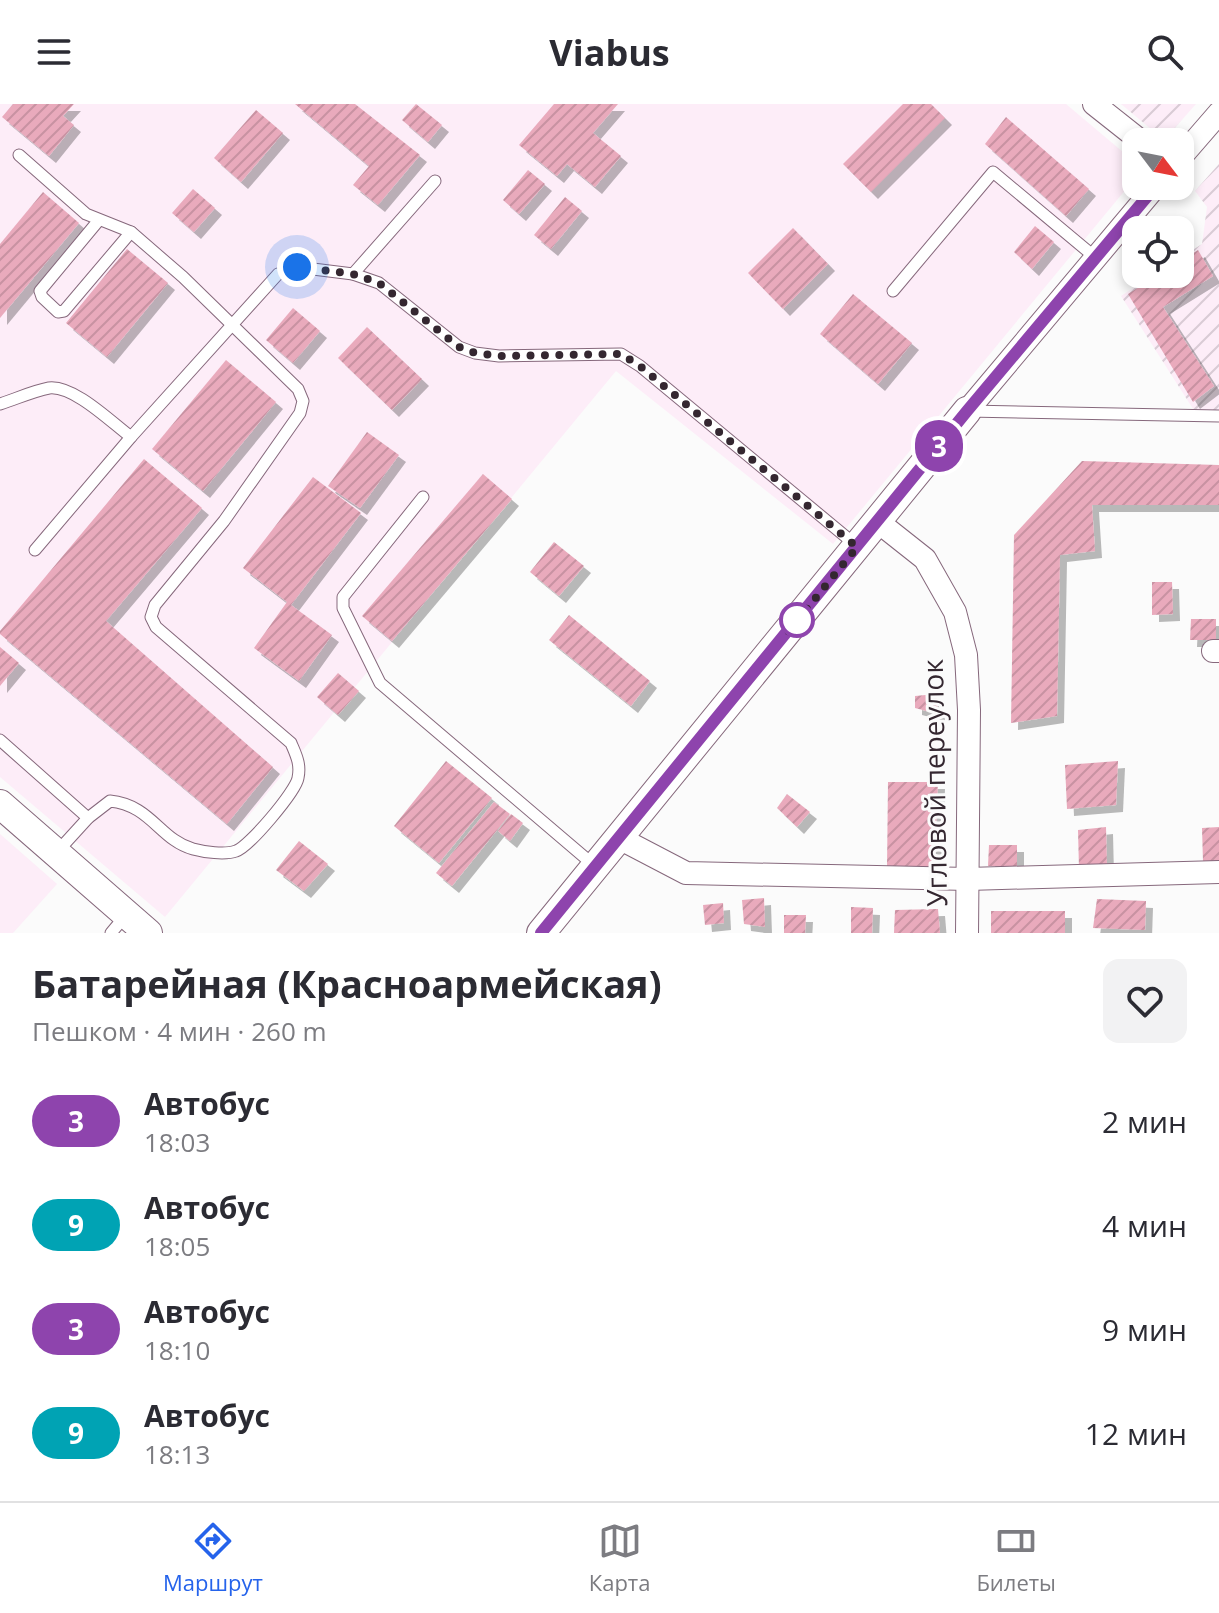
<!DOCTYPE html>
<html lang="ru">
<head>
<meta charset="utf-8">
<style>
  :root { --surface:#fff; --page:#f2f2f3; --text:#2b2b33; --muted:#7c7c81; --line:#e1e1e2; --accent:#2563eb }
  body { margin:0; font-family:"Open Sans",sans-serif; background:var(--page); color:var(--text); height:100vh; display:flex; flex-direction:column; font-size:30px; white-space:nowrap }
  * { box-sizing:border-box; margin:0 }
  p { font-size:26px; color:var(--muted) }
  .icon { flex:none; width:44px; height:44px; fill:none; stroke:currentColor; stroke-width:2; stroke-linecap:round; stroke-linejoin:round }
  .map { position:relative; height:829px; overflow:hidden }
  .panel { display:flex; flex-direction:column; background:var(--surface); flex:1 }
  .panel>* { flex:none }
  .badge { padding:0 16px; border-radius:26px; font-size:28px; line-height:52px }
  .needle { width:52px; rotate:122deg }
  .buttons { position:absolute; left:1122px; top:24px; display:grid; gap:16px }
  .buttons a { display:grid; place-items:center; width:72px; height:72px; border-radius:16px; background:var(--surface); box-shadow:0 4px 12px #0003; font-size:40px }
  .you { position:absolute; width:40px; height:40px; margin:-20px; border:6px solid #fff; border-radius:50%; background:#1a73e8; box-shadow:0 0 0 12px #1a73e833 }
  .map>.badge { position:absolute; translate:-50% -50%; box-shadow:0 0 0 4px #fff }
  .round { display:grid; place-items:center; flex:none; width:84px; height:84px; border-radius:16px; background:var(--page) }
  .headline { display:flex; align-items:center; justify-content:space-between; height:136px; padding:0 32px }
  h1 { font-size:38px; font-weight:700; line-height:60px }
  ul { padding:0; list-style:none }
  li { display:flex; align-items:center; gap:24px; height:104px; padding:0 32px }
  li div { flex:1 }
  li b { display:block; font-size:30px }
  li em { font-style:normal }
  li .badge { min-width:88px; font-weight:700; text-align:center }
  header { display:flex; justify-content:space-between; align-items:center; height:104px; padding:0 32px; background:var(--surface); font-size:36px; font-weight:700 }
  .tab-bar { display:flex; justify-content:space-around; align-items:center; height:112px; border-top:2px solid var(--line); background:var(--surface); font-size:22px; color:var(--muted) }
  .tab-bar a { display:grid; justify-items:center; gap:4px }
  .tab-bar .selected { color:var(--accent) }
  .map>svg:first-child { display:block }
  .built { fill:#fdedf8 }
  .industrial { fill:url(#industrial-furrows) }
  .building { fill:url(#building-hatch); filter:url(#shadow) }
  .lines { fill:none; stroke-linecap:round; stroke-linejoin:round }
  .service-casing { stroke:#86687c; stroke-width:13 }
  .minor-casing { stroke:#86687c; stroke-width:24 }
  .tertiary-casing { stroke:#86687c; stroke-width:30 }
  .service { stroke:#fff; stroke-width:11 }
  .minor { stroke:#fff; stroke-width:22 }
  .tertiary { stroke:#fff; stroke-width:28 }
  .line-casing { stroke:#fff; stroke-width:18 }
  .line { stroke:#8e44ad; stroke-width:12 }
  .walk { stroke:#342730; stroke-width:8; stroke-dasharray:0 14.4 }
  .stop-dot { fill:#fff; stroke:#8e44ad; stroke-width:4 }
  .labels { text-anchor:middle; stroke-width:6; stroke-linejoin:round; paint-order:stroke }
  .street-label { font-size:28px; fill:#342730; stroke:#fbfbfb }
</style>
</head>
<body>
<header><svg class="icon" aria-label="menu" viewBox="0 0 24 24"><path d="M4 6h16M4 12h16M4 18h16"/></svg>Viabus<svg class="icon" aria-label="search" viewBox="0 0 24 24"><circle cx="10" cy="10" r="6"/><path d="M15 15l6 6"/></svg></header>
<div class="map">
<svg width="1219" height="829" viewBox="0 0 1219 829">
  <defs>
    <pattern id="industrial-furrows" width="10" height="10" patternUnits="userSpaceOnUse" patternTransform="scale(2)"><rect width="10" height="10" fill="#fdedf8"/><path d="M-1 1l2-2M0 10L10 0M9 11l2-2" fill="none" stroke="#d9cbd5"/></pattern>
    <pattern id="building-hatch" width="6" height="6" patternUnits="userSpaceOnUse" patternTransform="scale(2)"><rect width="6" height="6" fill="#e9aabc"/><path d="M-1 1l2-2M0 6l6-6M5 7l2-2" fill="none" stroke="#c892a2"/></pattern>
    <filter id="shadow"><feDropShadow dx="7" dy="7" stdDeviation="0" flood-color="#0004"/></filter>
  </defs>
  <rect width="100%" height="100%" fill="#fbfbfb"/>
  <!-- built -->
  <g class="built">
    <polygon points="0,0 1066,0 1136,59 1136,73 833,440 616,267 165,813 0,673"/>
    <polygon points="0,730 57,780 13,829 0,829"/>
  </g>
  <!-- industrial -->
  <g class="industrial">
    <polygon points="1121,0 1196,0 1164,36"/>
    <polygon points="1219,60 1219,307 1195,308 1121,192 1155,170 1180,170 1180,154 1202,140 1207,103 1195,87"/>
  </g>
  <!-- building -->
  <g class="building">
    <polygon points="13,0 74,0 63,12 74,21 49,52 2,13"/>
    <polygon points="295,0 355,0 420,51 378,101 353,81 369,62"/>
    <polygon points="416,0 442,21 428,38 402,16"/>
    <polygon points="554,0 618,0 593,29 621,52 595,83 567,60 557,72 519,41"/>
    <polygon points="903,0 931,0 945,14 871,88 843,60"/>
    <polygon points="256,6 283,29 241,78 214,54"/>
    <polygon points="1006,13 1089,85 1066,112 985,40"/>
    <polygon points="528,66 545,80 519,110 503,96"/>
    <polygon points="193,85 215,104 194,128 172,109"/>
    <polygon points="43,88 79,119 0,214 0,140"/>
    <polygon points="565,93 582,107 551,145 534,131"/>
    <polygon points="1035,122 1054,138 1032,165 1014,148"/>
    <polygon points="793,124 828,160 783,205 748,169"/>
    <polygon points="127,145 168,179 107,253 66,219"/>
    <polygon points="1198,146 1213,172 1163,203 1214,282 1193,298 1128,190 1160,170 1180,170 1180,158"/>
    <polygon points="853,190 912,239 878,280 820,230"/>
    <polygon points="293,204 320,227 293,259 266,236"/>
    <polygon points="367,223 422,275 392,306 338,254"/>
    <polygon points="226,256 276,298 203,387 152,345"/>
    <polygon points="367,328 399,351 360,404 328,382"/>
    <polygon points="144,355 202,404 106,517 273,663 227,720 0,530 0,527"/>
    <polygon points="1082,357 1219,361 1219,401 1092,401 1095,447 1060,451 1057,612 1011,619 1014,431"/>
    <polygon points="483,370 512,395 392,537 362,512"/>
    <polygon points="313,373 361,409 291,501 332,531 299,577 254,544 287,498 243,464"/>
    <polygon points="554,438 584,462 559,492 530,468"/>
    <polygon points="1152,478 1172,478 1173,510 1152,511"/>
    <polygon points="569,511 650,577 631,602 549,536"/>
    <polygon points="1191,515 1216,515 1216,536 1190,536"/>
    <polygon points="0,543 19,559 0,582"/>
    <polygon points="338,569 359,587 338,611 317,593"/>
    <polygon points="936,590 938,610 915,604 915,592"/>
    <polygon points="446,657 492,694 439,759 394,722"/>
    <polygon points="1118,657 1116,701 1067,705 1065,661"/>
    <polygon points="888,678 938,678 934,766 887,764"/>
    <polygon points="787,690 810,708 797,723 777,704"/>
    <polygon points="494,698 510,710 452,782 436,769"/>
    <polygon points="511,710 523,719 510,737 498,727"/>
    <polygon points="1106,723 1107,764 1079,765 1078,726"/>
    <polygon points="1219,723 1219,758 1203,758 1202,724"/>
    <polygon points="299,737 328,760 304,787 276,766"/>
    <polygon points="989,741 1017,741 1017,762 988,762"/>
    <polygon points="764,794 765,823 744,820 742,796"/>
    <polygon points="1097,795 1146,797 1145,826 1093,824"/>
    <polygon points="723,799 724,819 705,821 703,801"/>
    <polygon points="851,803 873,804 872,829 851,829"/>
    <polygon points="938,805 940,829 894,829 895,806"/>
    <rect x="991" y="807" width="74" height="22"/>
    <polygon points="784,811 806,811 805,829 784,829"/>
  </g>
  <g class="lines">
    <defs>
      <g id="service">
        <path d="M19,51l67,59 45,18 52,45 115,112 5,12 -3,12 -76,108 -69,84 -4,12 5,10 135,116c5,12 10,21 7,35 -2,13 -49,69 -62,73 -11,4 -32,1 -43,-2 -33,-9 -42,-44 -83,-48l-22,17 -31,34"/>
        <polyline points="99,116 40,187 42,193 58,208 64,207 131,128"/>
        <polyline points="353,170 435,77"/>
        <polyline points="893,187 993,68 1096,154"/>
        <path d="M0,300c16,-5 33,-13 49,-16 25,-3 63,35 82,49"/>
        <polyline points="968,307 1219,312"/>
        <polyline points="423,393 343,493 343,504 380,579 596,763"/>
        <polyline points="35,446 131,333 278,170 297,163 353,170 379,179 459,243 475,249 499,252 621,250 640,262 857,442"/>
        <polyline points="0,636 88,714"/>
        <polyline points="111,829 126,811"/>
      </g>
      <g id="minor">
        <polyline points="1094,0 1142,38"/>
        <polyline points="1180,54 1219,9"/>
        <polyline points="967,307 1156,82"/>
        <polyline points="877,417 925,455 955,508 966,551 969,606 967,829"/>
        <polyline points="1213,547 1219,547"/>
        <polyline points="619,734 686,769 968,775 1219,768"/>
      </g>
      <g id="tertiary">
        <polyline points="0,700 148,829"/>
        <polyline points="541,829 967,307"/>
      </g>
    </defs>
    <!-- service casing -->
    <use href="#service" class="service-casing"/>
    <!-- minor casing -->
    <use href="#minor" class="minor-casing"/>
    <!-- tertiary casing -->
    <use href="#tertiary" class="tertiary-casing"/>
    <!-- service -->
    <use href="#service" class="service"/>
    <!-- minor -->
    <use href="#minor" class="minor"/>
    <!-- tertiary -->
    <use href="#tertiary" class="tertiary"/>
  </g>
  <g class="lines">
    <defs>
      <polyline id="line" points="541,829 967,307 1156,82"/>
    </defs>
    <!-- line casing -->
    <use href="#line" class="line-casing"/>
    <!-- line -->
    <use href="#line" class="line"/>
    <!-- walk -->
    <polyline class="walk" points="297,163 353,170 379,179 459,243 475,249 499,252 621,250 640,262 857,443 788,528 797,516"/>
  </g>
  <!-- markers -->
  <circle class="stop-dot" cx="797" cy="516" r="16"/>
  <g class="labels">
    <!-- street labels -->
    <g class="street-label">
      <text transform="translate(935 679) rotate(-91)" y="10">Угловой переулок</text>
    </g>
  </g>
</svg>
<div class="buttons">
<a><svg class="needle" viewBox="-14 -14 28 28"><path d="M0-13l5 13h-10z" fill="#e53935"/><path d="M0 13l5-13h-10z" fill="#7c7c81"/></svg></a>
<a><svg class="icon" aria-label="locate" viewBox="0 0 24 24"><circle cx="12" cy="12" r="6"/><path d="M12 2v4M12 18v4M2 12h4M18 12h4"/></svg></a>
</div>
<div class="you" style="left:297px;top:163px"></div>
<b class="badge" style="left:939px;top:342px;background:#8e44ad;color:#fff">3</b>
</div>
<section class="panel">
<div class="headline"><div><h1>Батарейная (Красноармейская)</h1><p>Пешком · 4 мин · 260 m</p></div><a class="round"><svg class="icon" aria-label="heart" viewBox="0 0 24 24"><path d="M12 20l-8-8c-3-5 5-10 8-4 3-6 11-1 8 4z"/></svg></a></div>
<ul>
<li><span class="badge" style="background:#8e44ad;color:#fff">3</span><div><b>Автобус</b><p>18:03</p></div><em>2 мин</em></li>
<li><span class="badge" style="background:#00a3b4;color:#fff">9</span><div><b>Автобус</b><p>18:05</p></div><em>4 мин</em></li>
<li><span class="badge" style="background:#8e44ad;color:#fff">3</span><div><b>Автобус</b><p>18:10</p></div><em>9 мин</em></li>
<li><span class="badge" style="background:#00a3b4;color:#fff">9</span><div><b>Автобус</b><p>18:13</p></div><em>12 мин</em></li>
</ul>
</section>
<nav class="tab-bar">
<a class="selected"><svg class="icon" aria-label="directions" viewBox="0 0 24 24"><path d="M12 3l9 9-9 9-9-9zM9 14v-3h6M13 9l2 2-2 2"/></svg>Маршрут</a>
<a><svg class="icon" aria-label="map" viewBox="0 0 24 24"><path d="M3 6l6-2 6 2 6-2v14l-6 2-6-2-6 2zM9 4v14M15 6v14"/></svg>Карта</a>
<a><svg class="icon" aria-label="tickets" viewBox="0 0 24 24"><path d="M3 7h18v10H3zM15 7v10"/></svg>Билеты</a>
</nav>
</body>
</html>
